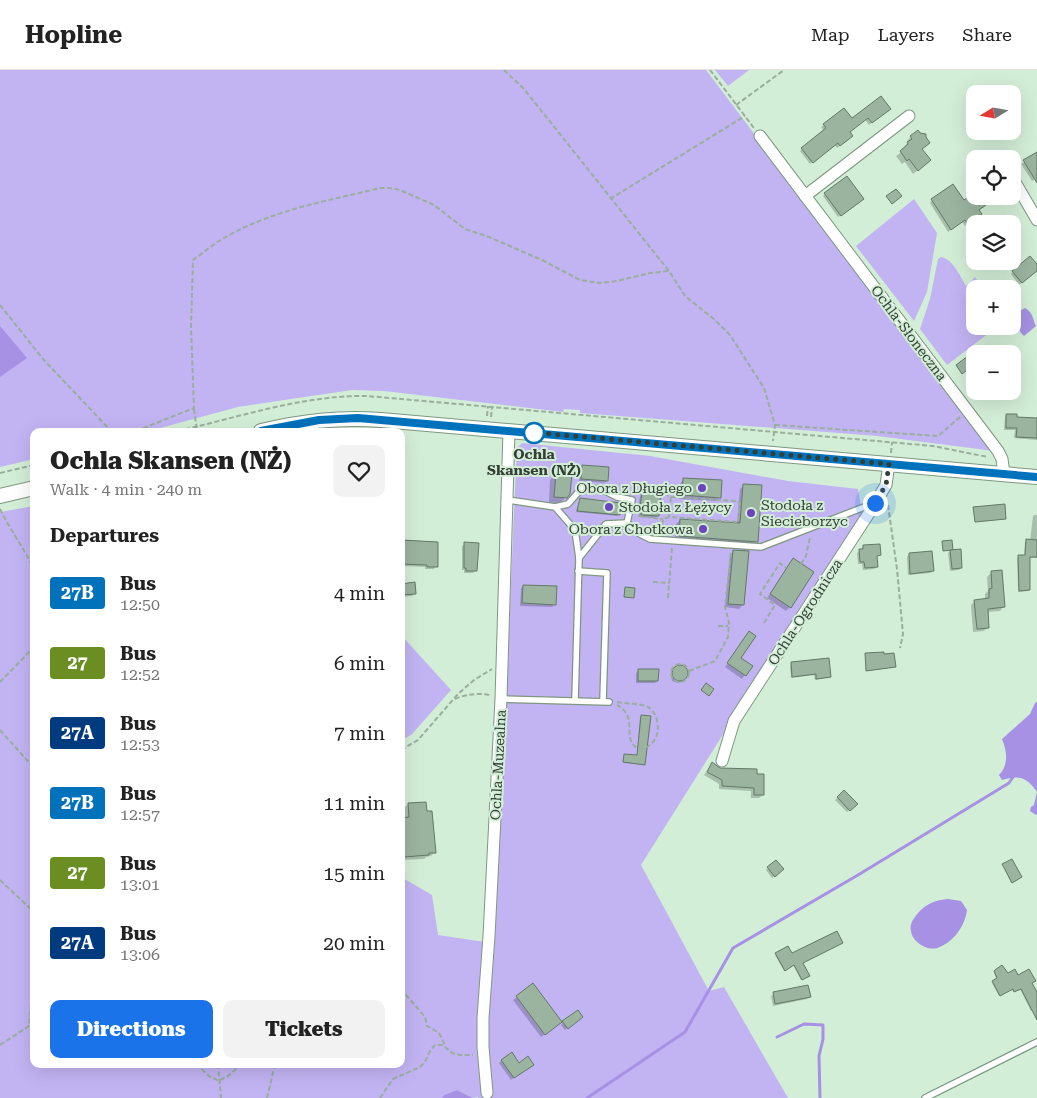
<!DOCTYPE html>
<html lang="en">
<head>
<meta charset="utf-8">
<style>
  :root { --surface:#fff; --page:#f2f2f2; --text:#222; --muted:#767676; --line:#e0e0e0; --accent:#1a73e8 }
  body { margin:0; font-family:"Roboto Serif",serif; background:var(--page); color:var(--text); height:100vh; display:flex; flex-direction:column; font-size:19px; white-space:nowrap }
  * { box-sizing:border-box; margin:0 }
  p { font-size:16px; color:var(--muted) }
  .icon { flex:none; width:28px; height:28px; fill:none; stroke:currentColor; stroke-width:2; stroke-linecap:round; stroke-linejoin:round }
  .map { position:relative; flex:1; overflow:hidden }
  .details { position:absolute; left:30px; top:358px; width:375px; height:640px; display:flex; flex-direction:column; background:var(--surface); border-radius:10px; box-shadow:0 5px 20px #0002 }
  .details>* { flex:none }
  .badge { padding:0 10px; border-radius:4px; font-size:18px; line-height:32px }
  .needle { width:32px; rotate:259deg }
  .controls { position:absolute; left:966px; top:15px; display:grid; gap:10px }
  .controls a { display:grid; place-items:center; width:55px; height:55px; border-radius:10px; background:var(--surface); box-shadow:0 5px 20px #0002; font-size:25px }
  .you { position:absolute; width:25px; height:25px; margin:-12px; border:4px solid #fff; border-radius:50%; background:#1a73e8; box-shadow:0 0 0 8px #1a73e833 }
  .map>.badge { position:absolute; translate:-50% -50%; box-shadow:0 0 0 2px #fff }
  h2 { padding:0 20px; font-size:19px; line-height:45px }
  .round { display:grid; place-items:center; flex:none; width:52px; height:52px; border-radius:10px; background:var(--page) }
  .summary { display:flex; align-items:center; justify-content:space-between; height:85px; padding:0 20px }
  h1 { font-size:24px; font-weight:800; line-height:38px }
  .cta { display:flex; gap:10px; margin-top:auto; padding:10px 20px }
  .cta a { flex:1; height:58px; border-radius:10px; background:var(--accent); color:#fff; font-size:20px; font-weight:800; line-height:58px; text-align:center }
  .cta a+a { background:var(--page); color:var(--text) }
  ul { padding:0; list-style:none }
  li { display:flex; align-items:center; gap:15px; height:70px; padding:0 20px }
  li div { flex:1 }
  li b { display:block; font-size:19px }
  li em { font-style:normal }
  li .badge { min-width:55px; font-weight:700; text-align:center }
  header { display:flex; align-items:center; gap:30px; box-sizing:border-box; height:70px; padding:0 25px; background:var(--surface); border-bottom:1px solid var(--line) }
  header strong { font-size:24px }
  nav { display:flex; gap:28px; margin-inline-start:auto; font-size:18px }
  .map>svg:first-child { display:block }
  .green { fill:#c2b4f3 }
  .water { fill:#a691e4 }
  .shadow { fill:#0003 }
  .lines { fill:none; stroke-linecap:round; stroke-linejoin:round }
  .stream { stroke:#a691e4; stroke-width:3 }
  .building { fill:#9bb49f; stroke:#617965 }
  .service-casing { stroke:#7e9781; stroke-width:8 }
  .minor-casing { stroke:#7e9781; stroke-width:13 }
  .tertiary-casing { stroke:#7e9781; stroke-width:16 }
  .path { stroke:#99ae9c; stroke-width:2; stroke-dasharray:5 2.5; stroke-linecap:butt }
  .service { stroke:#fff; stroke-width:5.5 }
  .minor { stroke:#fff; stroke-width:11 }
  .tertiary { stroke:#fff; stroke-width:14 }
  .line-casing { stroke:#fff; stroke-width:11 }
  .line { stroke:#0072bc; stroke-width:8 }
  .walk { stroke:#333e34; stroke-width:5; stroke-dasharray:0 9 }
  .stop-dot { fill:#fff; stroke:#0072bc; stroke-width:2.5 }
  .poi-dot { fill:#6d44bc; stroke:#d3eed7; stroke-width:2 }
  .labels { text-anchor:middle; stroke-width:4; stroke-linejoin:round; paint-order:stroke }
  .street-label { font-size:14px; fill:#333e34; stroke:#d3eed7 }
  .stop-label { font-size:14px; font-weight:bold; fill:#333e34; stroke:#d3eed7 }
  .poi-label { font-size:14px; fill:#333e34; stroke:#d3eed7; text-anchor:end }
</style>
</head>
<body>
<header>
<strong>Hopline</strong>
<nav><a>Map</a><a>Layers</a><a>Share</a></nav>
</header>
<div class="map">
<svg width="1037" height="1028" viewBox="0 0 1037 1028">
  <rect width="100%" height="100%" fill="#d3eed7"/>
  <!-- green -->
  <g class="green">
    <polygon points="0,0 706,0 994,381 877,366 580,343 580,340 564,339 563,342 384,321 352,320 238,337 149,361 34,361 34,389 0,397"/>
    <polygon points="715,0 749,0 728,16"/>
    <polygon points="914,129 937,163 927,222 914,251 856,176"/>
    <path d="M941,187c12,2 19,19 25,29l9,-9 8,12h-8v37h23l-51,39 -27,-36 10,-30 8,-40z"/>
    <path d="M522,373l128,13 138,25 70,8 4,24 -221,352 68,126 15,-4 64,111h-310v-1l-5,1 -16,-8 -13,5 -2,3h-442v-586l34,-6v558h367v-187l31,18 6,40 47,7 15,-128 4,-12 -3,-5c7,-116 10,-233 16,-349z"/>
    <polygon points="401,565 451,620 412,664 401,671"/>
  </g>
  <!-- water -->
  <g class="water">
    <path d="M1025,238c8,4 8,12 11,18l-12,10 -3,-3 -7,-13 7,-10z"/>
    <polygon points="0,256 27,288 0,307"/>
    <path d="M1037,632v112l-1,1 -6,-4 1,-4 3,-2 3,-13c-10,-15 -18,-17 -35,-12l-3,-5c10,-10 8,-24 3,-36l28,-25 5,-11z"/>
    <path d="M948,829l13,2 6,9c-2,16 -14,33 -30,38 -11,3 -25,-7 -26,-17 -2,-7 3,-13 7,-18 9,-10 18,-13 30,-14z"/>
    <polygon points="457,1020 473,1028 442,1028 444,1025"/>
  </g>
  <!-- shadow -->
  <g class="shadow">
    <polygon points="886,42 869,55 865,50 848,62 849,69 837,78 835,75 810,94 800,81 824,61 821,57 824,55"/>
    <polygon points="911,67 928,73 921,80 925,94 913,104 905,92 902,94 896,86 905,79 904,77 908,73 907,71"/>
    <polygon points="1037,84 1037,108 1032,111 1021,94"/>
    <polygon points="825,124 860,132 838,147 823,126"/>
    <polygon points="975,124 978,147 965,156 962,152 948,162 930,133 932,130 964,132"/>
    <polygon points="1037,196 1037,200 1019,215 1011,204 1013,202"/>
    <polygon points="1012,297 1016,302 1012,305"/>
    <polygon points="1007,345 1016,348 1037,350 1037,370 1014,368 1015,360 1004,360 1005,347"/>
    <polygon points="582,396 607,411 604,413 579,411 580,399"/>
    <polygon points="556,404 569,424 560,433 549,432 550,410"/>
    <polygon points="684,409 720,427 716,431 679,429 680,414"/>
    <polygon points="744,415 756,471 752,476 675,470 676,454 680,450 737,454 740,419"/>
    <polygon points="643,419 658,446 655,448 639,447 639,438 638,438 641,421"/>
    <polygon points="580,429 619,444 617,446 576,442"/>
    <polygon points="974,438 1005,449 975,452"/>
    <polygon points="1034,445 1037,445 1037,488 1029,488 1029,520 1028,521 1018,522 1017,488 1024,486 1025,472 1030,471 1033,446"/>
    <polygon points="401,471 436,496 434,499 425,499 425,497 401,496"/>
    <polygon points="465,474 475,500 473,503 464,503 464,500 462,500 462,476"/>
    <polygon points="863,477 879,485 877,487 877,497 874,499 863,500 862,494 858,494 857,483"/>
    <polygon points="734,481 743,535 739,539 725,537 730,485"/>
    <polygon points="950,481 961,498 959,500 950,501 948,483"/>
    <polygon points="909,484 933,501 930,503 908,505 907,487"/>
    <polygon points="793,490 790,537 786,541 767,528"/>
    <polygon points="991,503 1004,536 1000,541 987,542 988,557 984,561 973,562 971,535 975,531 985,530 985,524 988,521 987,507"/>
    <polygon points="401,515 415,523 412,526 401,527"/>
    <polygon points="524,516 554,535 552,537 520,536 521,518"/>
    <polygon points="749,563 740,588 751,596 742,609 725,597"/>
    <polygon points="865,585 883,585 894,597 866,601"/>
    <polygon points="792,593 830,606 828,608 815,610 814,605 791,608 790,595"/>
    <polygon points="681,597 686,599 687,604 681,612 677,613 672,611 671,606 676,598"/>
    <polygon points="639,600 657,611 655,613 636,613 636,603"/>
    <polygon points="640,647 641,647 644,694 623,693 625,685 637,686"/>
    <polygon points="712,694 720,700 756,700 763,725 759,728 751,728 751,721 719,719 719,714 704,705"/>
    <polygon points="844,722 856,734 847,742 835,730"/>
    <polygon points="408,734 435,782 431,786 426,787 424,789 401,790 401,750 405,749 404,738"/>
    <polygon points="1003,795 1020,808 1011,813"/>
    <polygon points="768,798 780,802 772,808 766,800"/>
    <polygon points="788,878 791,884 802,893 808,906 801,910 793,895 784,901 775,885"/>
    <polygon points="997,899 1031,913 1037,925 1037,938 1031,941 1020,919 1013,922 1012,919 999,926 992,913 997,910 994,903"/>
    <polygon points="533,915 557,955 541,967 513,930"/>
    <polygon points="774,924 809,926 807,929 773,936 771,926"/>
    <polygon points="579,949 565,960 561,955 563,952"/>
    <polygon points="511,984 518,994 530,997 511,1010 499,993"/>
  </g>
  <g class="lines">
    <!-- stream -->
    <g class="stream">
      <polyline points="777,967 804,954 823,955 823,969 819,986 820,1028"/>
      <polyline points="587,1028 685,962 733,878 858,805 1009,713 1013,707"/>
    </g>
  </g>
  <!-- building -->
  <g class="building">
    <polygon points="881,26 891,39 872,53 868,48 850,62 853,66 840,76 838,73 813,93 801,78 826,58 823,54 844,38 852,48"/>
    <polygon points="918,60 920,63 926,64 926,67 930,73 922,79 931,90 918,101 909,89 907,91 900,81 908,74 907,72 912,69 910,66"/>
    <polygon points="1037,82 1037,113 1023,90"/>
    <polygon points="847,106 864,129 841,146 824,123"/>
    <polygon points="953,114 964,130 970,126 980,126 986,135 979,140 982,144 968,154 965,150 951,160 931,129"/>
    <polygon points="896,119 902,126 892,134 886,126"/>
    <polygon points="1030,186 1037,194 1037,201 1022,213 1012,201"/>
    <polygon points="968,286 972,293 972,296 962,304 956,295"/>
    <polygon points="1006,344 1017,344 1017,347 1037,348 1037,368 1016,367 1017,358 1006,358"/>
    <polygon points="582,395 609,397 608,411 581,409"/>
    <polygon points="556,403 572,404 570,424 567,428 554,427"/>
    <polygon points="683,408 722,410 721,428 682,425"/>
    <polygon points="743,414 762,415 758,472 679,466 680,449 740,453"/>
    <polygon points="643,417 661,419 659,446 641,445 641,436 640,436"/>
    <polygon points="580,428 621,433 620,445 577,441"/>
    <polygon points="1005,434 1006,449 975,452 973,437"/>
    <polygon points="1026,469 1037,470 1037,487 1030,487 1030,520 1019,521 1018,485 1025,485"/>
    <polygon points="401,470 438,472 438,497 427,497 427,495 401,494"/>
    <polygon points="952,470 953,480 943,481 942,471"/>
    <polygon points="464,472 479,473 477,501 466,501 466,498 464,498"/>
    <polygon points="880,474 881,485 877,486 878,497 865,498 864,492 860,492 859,479 863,479 863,475"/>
    <polygon points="961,479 962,498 952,499 950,480"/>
    <polygon points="733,480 749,481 744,535 728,534"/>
    <polygon points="932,481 934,501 910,504 909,483"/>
    <polygon points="793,488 814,502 791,538 770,524"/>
    <polygon points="1002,500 1005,537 988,539 989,558 977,559 974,530 989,528 989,519 992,518 991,501"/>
    <polygon points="415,512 416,524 401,525 401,514"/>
    <polygon points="523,515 557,516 556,535 522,533"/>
    <polygon points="625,517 635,518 634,528 624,527"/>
    <polygon points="749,561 756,566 741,588 753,596 746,606 727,593"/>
    <polygon points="884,582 884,584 894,583 896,597 866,601 865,583"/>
    <polygon points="829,588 831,607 816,609 816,604 792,607 791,592"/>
    <circle cx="680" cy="603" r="8"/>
    <polygon points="638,599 659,599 658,611 638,611"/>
    <polygon points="706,613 714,619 709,626 701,620"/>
    <polygon points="641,645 651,646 645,695 623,692 624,684 637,685"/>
    <polygon points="712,692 720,698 757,699 757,704 764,704 764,725 754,725 754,718 722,716 722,710 707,702"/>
    <polygon points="844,720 858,734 850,741 837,727"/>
    <polygon points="426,732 427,741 432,741 436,783 429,783 429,785 404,787 402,748 409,747 408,733"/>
    <polygon points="1012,789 1022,807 1012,813 1002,794"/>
    <polygon points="776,790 784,799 775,807 767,797"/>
    <polygon points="837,861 843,873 803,893 810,906 802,910 794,895 785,901 775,883 788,876 792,883"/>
    <polygon points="1002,895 1008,903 1015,899 1018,905 1029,899 1036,911 1032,913 1037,922 1037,950 1021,919 1014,922 1013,919 1000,926 992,911 997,908 994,901 995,900"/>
    <polygon points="533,913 562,952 545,965 516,926"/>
    <polygon points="808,915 811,927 775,934 773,922"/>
    <polygon points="578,940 583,947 568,959 562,951"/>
    <polygon points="512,982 519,993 528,986 534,995 514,1008 501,990"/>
  </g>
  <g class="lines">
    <defs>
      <g id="service">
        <polyline points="508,430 555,437 568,434 582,418 601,419 617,427 632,430 627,453"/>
        <polyline points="555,437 575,460 579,488 606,454 627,453 640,464 650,469 761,477 872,434"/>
        <polyline points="578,501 607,503 603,631"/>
        <polyline points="501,629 609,632"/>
        <polyline points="575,630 579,488"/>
        <polyline points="925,1028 1037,972"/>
      </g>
      <g id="minor">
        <polyline points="760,66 998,381 1002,389 1004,404"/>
        <polyline points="1002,88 1002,89"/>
        <polyline points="1012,107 1037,150"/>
        <polyline points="805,126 909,46"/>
        <polyline points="722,691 734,651 871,440 886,415 889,394"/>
        <polyline points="487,1023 483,977 483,948 489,866 501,629 509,361"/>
      </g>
      <g id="tertiary">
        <path d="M261,361c42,-10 78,-14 120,-11l656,57"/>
        <polyline points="0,426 34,418"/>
      </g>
    </defs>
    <!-- service casing -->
    <use href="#service" class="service-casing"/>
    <!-- minor casing -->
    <use href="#minor" class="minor-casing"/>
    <!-- tertiary casing -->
    <use href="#tertiary" class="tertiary-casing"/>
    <!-- path -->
    <g class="path">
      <polyline points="504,0 524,19 669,201 685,226 715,250 730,265 764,318 775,355 773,371"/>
      <polyline points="710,0 754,58"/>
      <polyline points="736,35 784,0"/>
      <polyline points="610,129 745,46"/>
      <polyline points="0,235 43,289 111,361"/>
      <polyline points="194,339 197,361"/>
      <polyline points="487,346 488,336"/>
      <polyline points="491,347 492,337"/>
      <polyline points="775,355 938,366 960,347"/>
      <path d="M136,361l58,-23 -3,-82 2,-66c10,-7 20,-16 31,-22 48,-28 103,-37 156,-50h10l10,2 34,15 31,24 24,8 53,23 38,20 20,3 17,-2 33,-8 19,-2"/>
      <path d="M178,361c62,-14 125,-36 189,-35l566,50 55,11"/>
      <polyline points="891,383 892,372"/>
      <polyline points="0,403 34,395"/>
      <polyline points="633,413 664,416 668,426 671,427 737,431 740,433 738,452 669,447 663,449 661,463"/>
      <polyline points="888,435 897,499 903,564 900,578"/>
      <path d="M0,439c10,21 24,39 34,60"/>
      <polyline points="638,446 663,449"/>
      <polyline points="669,447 671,427"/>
      <polyline points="801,494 806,486 810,467"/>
      <polyline points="653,512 669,513"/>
      <polyline points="668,528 672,478"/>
      <polyline points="764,553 775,535 760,524 780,493 786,498"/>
      <polyline points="718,556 728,556"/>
      <circle cx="680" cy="603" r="9"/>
      <polyline points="689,601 715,591 728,567 729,553 725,537 731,483"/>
      <polyline points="0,612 34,577"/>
      <path d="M455,629c11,-5 23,-6 35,-4"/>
      <path d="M617,632c9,2 23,1 31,5 11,6 13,27 5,35 -4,5 -8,6 -14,7 -16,-8 -5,-23 -13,-36 -2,-3 -5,-6 -9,-8"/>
      <polyline points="0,660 34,698"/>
      <polyline points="401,680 418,670 458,624 474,610 492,599"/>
      <polyline points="0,810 34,842"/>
      <polyline points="401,919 425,947 427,956 439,963 445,975"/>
      <polyline points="0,975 29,956 34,902"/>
      <polyline points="196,994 209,1006 219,1011"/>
      <polyline points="218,994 221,1028"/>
      <polyline points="220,1010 228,1006 242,994"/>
      <polyline points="267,1028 275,994"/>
      <polyline points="380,1028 393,1009 420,997 425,992 430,981 435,975 443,975 452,983 460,985 473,985"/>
    </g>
    <!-- service -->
    <use href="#service" class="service"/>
    <!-- minor -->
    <use href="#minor" class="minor"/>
    <!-- tertiary -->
    <use href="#tertiary" class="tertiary"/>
  </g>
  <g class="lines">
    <defs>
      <polyline id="line" points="261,361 319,350 358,348 1037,407"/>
    </defs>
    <!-- line casing -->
    <use href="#line" class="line-casing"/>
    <!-- line -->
    <use href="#line" class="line"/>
    <!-- walk -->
    <polyline class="walk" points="534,363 528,362 889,394 886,415 875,433"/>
  </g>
  <!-- markers -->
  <circle class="stop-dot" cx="534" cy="363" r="10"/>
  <g class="poi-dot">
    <circle cx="702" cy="418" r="5"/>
    <circle cx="609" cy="437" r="5"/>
    <circle cx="751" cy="443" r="5"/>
    <circle cx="703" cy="459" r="5"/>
  </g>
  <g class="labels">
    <!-- street labels -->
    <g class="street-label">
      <text transform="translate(909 263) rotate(53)" y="5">Ochla-Słoneczna</text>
      <text transform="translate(805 542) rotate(-57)" y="5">Ochla-Ogrodnicza</text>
      <text transform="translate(498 695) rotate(-87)" y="5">Ochla-Muzealna</text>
    </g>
    <!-- stop labels -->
    <g class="stop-label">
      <text x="534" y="389">Ochla<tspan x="534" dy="16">Skansen (NŻ)</tspan></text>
    </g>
    <!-- poi labels -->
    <g class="poi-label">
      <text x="692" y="423">Obora z Długiego</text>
      <text x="761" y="440" text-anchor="start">Stodoła z<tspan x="761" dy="16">Siecieborzyc</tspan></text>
      <text x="619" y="442" text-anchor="start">Stodoła z Łężycy</text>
      <text x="693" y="464">Obora z Chotkowa</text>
    </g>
  </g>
</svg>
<div class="controls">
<a><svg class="needle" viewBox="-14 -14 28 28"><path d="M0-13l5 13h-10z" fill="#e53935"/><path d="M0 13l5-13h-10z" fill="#767676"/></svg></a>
<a><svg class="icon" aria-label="locate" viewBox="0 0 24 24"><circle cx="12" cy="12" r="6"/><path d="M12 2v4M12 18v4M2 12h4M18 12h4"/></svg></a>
<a><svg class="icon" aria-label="layers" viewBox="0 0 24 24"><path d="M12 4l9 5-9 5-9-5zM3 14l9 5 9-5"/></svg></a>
<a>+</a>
<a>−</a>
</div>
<div class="you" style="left:875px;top:433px"></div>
<section class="details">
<div class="summary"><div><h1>Ochla Skansen (NŻ)</h1><p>Walk · 4 min · 240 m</p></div><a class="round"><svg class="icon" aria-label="heart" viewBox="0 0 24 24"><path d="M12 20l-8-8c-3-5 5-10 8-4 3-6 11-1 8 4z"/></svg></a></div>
<h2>Departures</h2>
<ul>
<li><span class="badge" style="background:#0072bc;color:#fff">27B</span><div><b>Bus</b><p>12:50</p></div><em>4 min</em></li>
<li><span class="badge" style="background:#6b8e23;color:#fff">27</span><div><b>Bus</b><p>12:52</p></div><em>6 min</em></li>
<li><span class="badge" style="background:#003b80;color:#fff">27A</span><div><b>Bus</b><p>12:53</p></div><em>7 min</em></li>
<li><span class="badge" style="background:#0072bc;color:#fff">27B</span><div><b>Bus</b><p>12:57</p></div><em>11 min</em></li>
<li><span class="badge" style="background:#6b8e23;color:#fff">27</span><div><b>Bus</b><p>13:01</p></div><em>15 min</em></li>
<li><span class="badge" style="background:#003b80;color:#fff">27A</span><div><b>Bus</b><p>13:06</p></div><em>20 min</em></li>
</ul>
<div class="cta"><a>Directions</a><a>Tickets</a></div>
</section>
</div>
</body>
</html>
